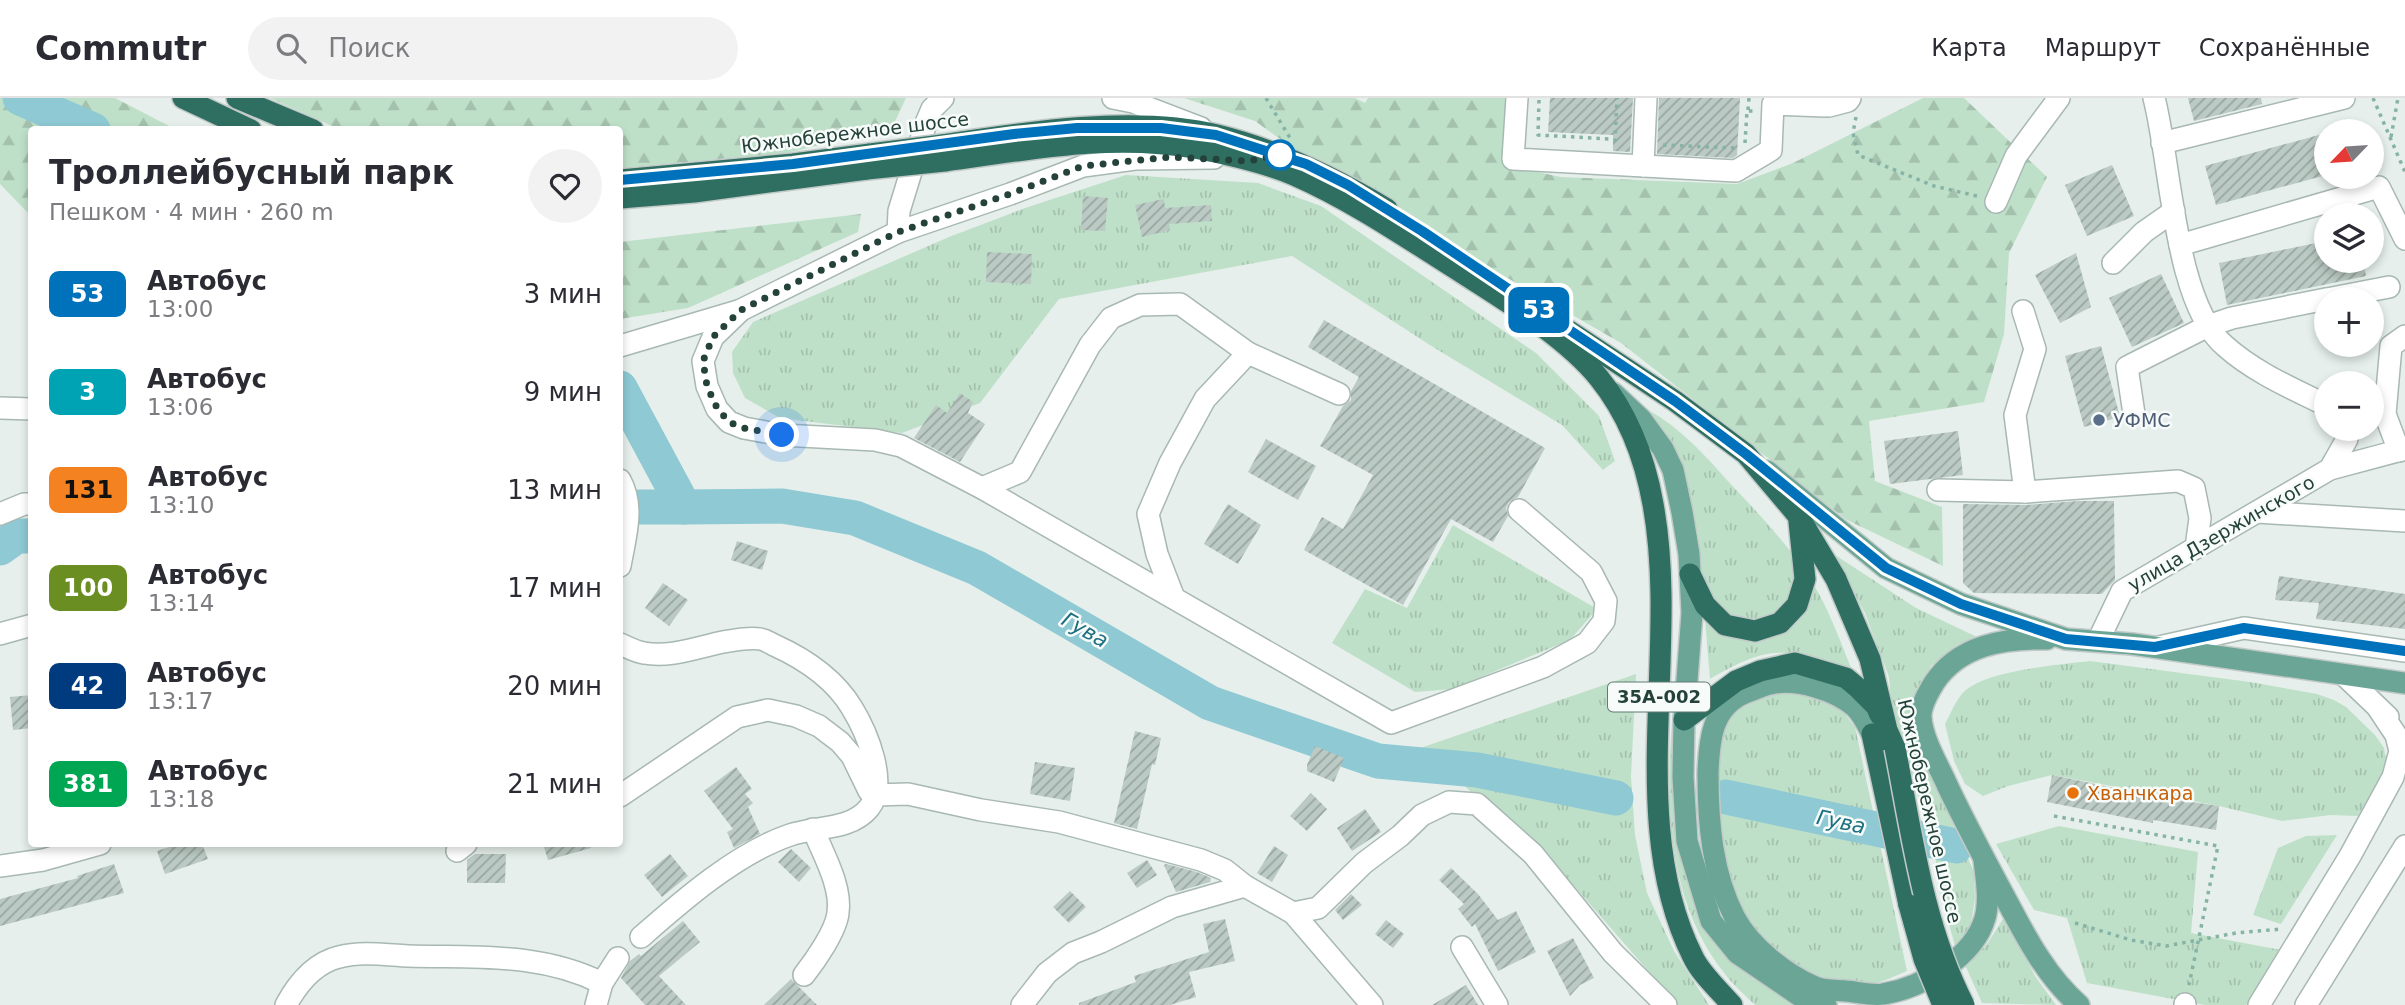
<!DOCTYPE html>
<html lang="ru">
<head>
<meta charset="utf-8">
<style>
  :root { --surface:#fff; --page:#f2f2f3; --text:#2b2b33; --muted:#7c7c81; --line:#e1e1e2 }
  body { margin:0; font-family:"DejaVu Sans",sans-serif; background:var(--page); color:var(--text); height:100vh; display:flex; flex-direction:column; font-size:26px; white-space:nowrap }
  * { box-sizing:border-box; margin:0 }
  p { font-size:23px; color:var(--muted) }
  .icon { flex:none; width:38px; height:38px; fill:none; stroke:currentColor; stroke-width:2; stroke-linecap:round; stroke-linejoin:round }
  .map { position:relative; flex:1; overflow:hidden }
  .details { position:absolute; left:28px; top:28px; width:595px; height:721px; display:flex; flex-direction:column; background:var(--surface); border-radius:7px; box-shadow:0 4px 10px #0003 }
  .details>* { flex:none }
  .badge { padding:0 14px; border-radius:10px; font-size:24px; line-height:46px }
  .needle { width:46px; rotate:245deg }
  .fabs { position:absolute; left:2314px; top:21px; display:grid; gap:14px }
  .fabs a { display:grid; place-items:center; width:70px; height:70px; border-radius:50%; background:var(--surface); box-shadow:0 4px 10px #0003; font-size:35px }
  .you { position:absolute; width:35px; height:35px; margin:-18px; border:5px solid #fff; border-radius:50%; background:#1a73e8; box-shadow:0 0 0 10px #1a73e833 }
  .map>.badge { position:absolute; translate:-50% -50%; box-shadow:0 0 0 4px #fff }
  .round { display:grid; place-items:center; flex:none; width:74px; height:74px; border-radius:37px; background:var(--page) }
  .summary { display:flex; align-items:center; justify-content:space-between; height:119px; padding:0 21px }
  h1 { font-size:33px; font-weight:600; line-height:52px }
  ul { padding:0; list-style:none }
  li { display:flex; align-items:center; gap:21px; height:98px; padding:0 21px }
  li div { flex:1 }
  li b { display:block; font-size:26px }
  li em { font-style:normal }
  li .badge { min-width:77px; font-weight:700; text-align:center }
  header { display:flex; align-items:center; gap:42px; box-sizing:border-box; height:98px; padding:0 35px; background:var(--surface); border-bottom:2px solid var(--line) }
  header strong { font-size:33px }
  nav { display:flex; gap:38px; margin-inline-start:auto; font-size:24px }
  .search { width:490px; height:63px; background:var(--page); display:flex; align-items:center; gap:18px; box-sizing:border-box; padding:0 24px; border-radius:38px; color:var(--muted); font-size:26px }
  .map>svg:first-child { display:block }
  .grass { fill:url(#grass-tufts) }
  .forest { fill:url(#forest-firs) }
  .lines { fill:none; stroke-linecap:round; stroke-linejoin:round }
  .river { stroke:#8ec9d4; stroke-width:35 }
  .building { fill:url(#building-hatch) }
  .minor-casing { stroke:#a8b8b2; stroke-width:24 }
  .major-casing { stroke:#c2cac8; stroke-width:24 }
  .highway-casing { stroke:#c2cac8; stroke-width:24 }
  .path { stroke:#86b3a5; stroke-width:3.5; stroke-dasharray:3.5 5; stroke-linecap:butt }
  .minor { stroke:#fff; stroke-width:21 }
  .major { stroke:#6aa596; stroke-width:21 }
  .highway { stroke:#2f6f62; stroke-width:21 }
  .highway-bridge-casing { stroke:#c2cac8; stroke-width:24; stroke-linecap:butt }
  .highway-bridge { stroke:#2f6f62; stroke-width:21 }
  .line-casing { stroke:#fff; stroke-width:16 }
  .line { stroke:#0072bc; stroke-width:10 }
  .walk { stroke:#24423a; stroke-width:7; stroke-dasharray:0 12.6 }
  .stop-dot { fill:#fff; stroke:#0072bc; stroke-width:3.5 }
  .service-dot { fill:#5c6f8a; stroke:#f7fbf9; stroke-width:2.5 }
  .food-dot { fill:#e8710a; stroke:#f7fbf9; stroke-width:2.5 }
  .labels { text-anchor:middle; stroke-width:5; stroke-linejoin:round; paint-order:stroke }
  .shield { fill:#f7fbf9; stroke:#637a73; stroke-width:2 }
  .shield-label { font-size:18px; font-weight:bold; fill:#24423a }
  .street-label { font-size:19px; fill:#24423a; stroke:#f7fbf9 }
  .service-label { font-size:19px; fill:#4e5e75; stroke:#f7fbf9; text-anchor:start }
  .food-label { font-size:19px; fill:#c56008; stroke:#f7fbf9; text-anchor:start }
  .water-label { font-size:21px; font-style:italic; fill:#1c6f80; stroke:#f7fbf9 }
</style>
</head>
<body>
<header>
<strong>Commutr</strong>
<div class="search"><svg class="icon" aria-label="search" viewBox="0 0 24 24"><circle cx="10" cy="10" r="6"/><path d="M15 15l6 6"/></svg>Поиск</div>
<nav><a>Карта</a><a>Маршрут</a><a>Сохранённые</a></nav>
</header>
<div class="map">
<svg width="2405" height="907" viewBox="0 0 2405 907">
  <defs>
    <pattern id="grass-tufts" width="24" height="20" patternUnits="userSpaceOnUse" patternTransform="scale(1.75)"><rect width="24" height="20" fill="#bfe0c8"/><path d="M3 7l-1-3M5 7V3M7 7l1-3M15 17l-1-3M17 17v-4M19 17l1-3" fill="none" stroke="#a4c1ad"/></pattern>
    <pattern id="forest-firs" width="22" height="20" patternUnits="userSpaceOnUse" patternTransform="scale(1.75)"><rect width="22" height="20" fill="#bfe0c8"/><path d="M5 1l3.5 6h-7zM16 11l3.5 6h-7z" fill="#a4c1ad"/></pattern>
    <pattern id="building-hatch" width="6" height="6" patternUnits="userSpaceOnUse" patternTransform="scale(1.75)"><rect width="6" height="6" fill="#bbcac4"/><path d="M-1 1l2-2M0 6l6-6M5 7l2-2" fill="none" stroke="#98a6a0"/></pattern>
  </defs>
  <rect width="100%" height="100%" fill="#e6efeb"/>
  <!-- grass -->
  <g class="grass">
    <polygon points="1126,77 1258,85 1321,108 1536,255 1599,318 1615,363 1603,372 1562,327 1433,249 1292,158 1059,201 980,305 902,335 780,320 745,300 733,275 732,254 753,224 949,139 1025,110"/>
    <path d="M1650,313c30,17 54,43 76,68 31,33 62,65 86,103 17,27 28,59 40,88 -65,-22 -81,-27 -142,9l-12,-144 -13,-61 -17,-37z"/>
    <polygon points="1453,427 1597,511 1570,542 1452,591 1415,594 1332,545 1365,491 1407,510"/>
    <polygon points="1832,455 1916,510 1977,539 1957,547 1931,568 1915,600 1922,656 1974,774 1975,801 1970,831 1955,848 1941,797 1934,751 1922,707 1895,650 1889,579 1865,515"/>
    <path d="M1681,545l2,168 43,143 27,25 47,17 11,9h-56c-10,-10 -22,-20 -30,-31 -73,-91 -58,-223 -44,-331z"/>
    <path d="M2090,563l160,21 67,12 17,6 12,7 29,28 9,13 3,18 -29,50 -27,-1 -49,6 -63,-15 -167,-31 -44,11 -25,10 -18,-12 -11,-23 -9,-37c5,-9 9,-20 16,-29 19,-25 98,-30 129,-34z"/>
    <polygon points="1636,576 1631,679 1635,737 1647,795 1674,853 1709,907 1678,907 1554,765 1497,720 1459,682 1397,658"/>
    <path d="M1792,592l46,15 17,22 52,244c-17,7 -32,15 -51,16 -14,1 -32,-8 -45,-14 -75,-32 -100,-116 -94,-192 1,-13 -1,-42 4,-53 14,-29 42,-36 71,-38z"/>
    <polygon points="2059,728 2198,754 2191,835 2281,852 2246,907 2205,907 2087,885 2067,820 2034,812 1996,746"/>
    <polygon points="2337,737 2281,826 2253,817 2278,750 2306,738"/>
    <polygon points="2005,818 2035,878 2056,907 1982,905 1966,869 1987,846"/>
  </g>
  <!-- forest -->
  <g class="forest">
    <polygon points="0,0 115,0 175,31 32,32 31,118 0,86"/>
    <polygon points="270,0 906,0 892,30 786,55 620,70 620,32 339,31"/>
    <polygon points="1184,0 1355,0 1365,5 1368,0 1508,0 1504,67 1561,79 1737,86 1793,65 1923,0 1964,0 2047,79 2009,155 2004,236 1984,304 1869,323 1875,383 1942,409 1943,468 1847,422 1621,245 1337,82 1255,23"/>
    <polygon points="861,116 858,134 688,210 620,221 620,144"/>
  </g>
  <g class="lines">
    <!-- river -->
    <g class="river">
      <polyline points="20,0 93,32"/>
      <polyline points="620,290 684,409 782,408 855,420 977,470 1210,605 1378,663 1477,672 1616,700"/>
      <polyline points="640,409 684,409"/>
      <polyline points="0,450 17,438 32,438"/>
      <polyline points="1726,699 1956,748"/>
    </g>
  </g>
  <!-- building -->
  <g class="building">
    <polygon points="1550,0 1633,0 1630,54 1613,53 1613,37 1548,34"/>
    <polygon points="1659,0 1740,0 1737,57 1733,60 1657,56"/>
    <polygon points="2188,0 2261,0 2262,6 2194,23"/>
    <polygon points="2326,35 2326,77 2216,107 2205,68"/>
    <polygon points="2112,67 2134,118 2087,138 2065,87"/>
    <polygon points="1083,98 1108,100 1105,133 1081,132"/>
    <polygon points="1164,101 1165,110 1211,107 1212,123 1169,126 1170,132 1142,139 1135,107"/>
    <polygon points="2326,143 2326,163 2363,163 2366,178 2227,207 2219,165"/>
    <polygon points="987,154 1032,156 1031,186 986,184"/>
    <polygon points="2076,155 2091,209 2060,225 2035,177"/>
    <polygon points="2161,176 2184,225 2132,249 2109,200"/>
    <polygon points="1324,222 1545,350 1518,399 1509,404 1506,410 1508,418 1493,444 1451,421 1403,507 1304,452 1322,419 1343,431 1373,377 1320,348 1343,308 1351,302 1351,293 1359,279 1308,249"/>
    <polygon points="2101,248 2120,319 2084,329 2065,258"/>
    <polygon points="960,295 973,304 968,315 985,326 960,364 914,340 936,307 947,315"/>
    <polygon points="1958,333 1963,377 1890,386 1884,343"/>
    <polygon points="1266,341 1316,368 1298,402 1248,374"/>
    <polygon points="2079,403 2114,403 2115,482 2102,496 1974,495 1963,485 1963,406 2026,407"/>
    <polygon points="1228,406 1261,427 1238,466 1204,446"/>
    <polygon points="737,443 768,453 762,472 731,462"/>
    <polygon points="2279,478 2405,496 2405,531 2316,521 2319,505 2275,502"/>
    <polygon points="663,485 688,502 669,528 645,510"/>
    <polygon points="32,597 32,630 13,632 10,599"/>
    <polygon points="1135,633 1161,640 1155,667 1152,666 1137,731 1114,725"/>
    <polygon points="1315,648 1344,660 1334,684 1307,673 1307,667"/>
    <polygon points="1035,664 1075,670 1070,703 1030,696"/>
    <polygon points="736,669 752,691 745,696 753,705 748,709 760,736 734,750 727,734 733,731 704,693"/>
    <polygon points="2052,677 2158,699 2219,708 2216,732 2153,722 2153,725 2047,704"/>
    <polygon points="1311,695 1327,711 1307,733 1290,718"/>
    <polygon points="1365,711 1381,734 1352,753 1337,730"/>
    <polygon points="178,746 202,746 208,761 165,776 157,753"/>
    <polygon points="543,746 590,746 591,750 548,762"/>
    <polygon points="1274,748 1288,757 1272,784 1257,775"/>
    <polygon points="791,751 811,770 799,784 778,764"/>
    <polygon points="475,756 506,756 505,785 467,785 467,762"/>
    <polygon points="670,756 688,778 662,799 644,777"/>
    <polygon points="1147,762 1157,777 1137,790 1127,775"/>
    <polygon points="114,766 124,795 0,828 0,801 78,780 77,778"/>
    <polygon points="1166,766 1197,774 1211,780 1210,784 1176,794 1164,767"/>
    <polygon points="1451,770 1478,796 1498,822 1516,813 1536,854 1498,873 1475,826 1472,829 1458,811 1464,806 1439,782"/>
    <polygon points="1070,793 1086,809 1069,825 1053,809"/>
    <polygon points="1351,796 1362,807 1343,822 1335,812"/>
    <polygon points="1225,821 1235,863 1189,874 1196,899 1170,907 1079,907 1079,905 1136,884 1134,878 1209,854 1203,826"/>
    <polygon points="1386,822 1404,836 1393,850 1375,836"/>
    <polygon points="683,823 700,844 659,878 686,907 645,907 621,880 630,863 639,856 641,858"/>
    <polygon points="1573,840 1594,880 1580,887 1570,898 1547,853"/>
    <polygon points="791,881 817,907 764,907"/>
    <polygon points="1466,887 1478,907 1432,907"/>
  </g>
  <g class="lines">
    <defs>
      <g id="minor">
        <polyline points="1113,0 1133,4 1201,30"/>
        <polyline points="1517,0 1513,61 1736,73 1771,52 1773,6 1825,8"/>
        <path d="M2154,0c17,64 20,205 71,248 29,26 66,42 101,59"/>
        <polyline points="1829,8 1848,3 1850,0"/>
        <polyline points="2162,45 2344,0"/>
        <polyline points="1214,60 1135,61 1083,68 1010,96 898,134 741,212 713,239 703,263 707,288 717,311 729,324 744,330 782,337 875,342 901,348 982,390 1391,625 1543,569 1587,545 1604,523 1606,503 1591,474 1519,412"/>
        <polyline points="1643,68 1646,0"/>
        <polyline points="1996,104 2016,58 2059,0"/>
        <polyline points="898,134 899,113 926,25 932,11 943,0"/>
        <polyline points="2180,147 2379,89 2405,141"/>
        <polyline points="2113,165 2144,134 2174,113"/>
        <polyline points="2327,201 2389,189"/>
        <polyline points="2023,213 2035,251 2015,317 2025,394"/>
        <polyline points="620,248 738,213"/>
        <polyline points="0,310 32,311"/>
        <polyline points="2134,316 2127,269 2208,228 2232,220 2326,201"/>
        <polyline points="2399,353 2385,316 2391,248 2405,238"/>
        <polyline points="2330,371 2405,351"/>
        <path d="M620,382c15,27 5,57 0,86"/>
        <polyline points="982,390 1020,374 1090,247 1111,220 1140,207 1180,206 1248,255"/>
        <polyline points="1938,392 2025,394 2178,383 2194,390 2200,420 2196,450"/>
        <polyline points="2257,414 2405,423"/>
        <polyline points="0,416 24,406 32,406"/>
        <polyline points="1174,500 1157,456 1148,416 1170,365 1205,301 1248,255 1339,296"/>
        <polyline points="0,536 32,527"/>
        <polyline points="2098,543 2122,493 2330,371 2347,341 2346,331"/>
        <path d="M620,546c7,3 16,8 24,9 26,5 54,-6 79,-11 11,-2 26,-5 37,-3 4,0 10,4 14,6 31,14 60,33 78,63 14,23 37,75 17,100 -19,23 -54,18 -79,27 -53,18 -107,65 -149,102"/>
        <polyline points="2159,549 2244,530 2405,553"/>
        <polyline points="2344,577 2388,619"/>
        <polyline points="620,698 737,619 768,612 796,618 819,628 840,644 852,658 869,693 875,697 908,696 981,712 1059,724 1201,762 1225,772 1245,788 1293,815 1372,907"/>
        <polyline points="457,753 466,746"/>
        <polyline points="0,768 43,762 100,746"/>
        <polyline points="1293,815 1318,810 1364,765 1400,738 1422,717 1449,704 1477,706 1533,756 1613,855 1666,907"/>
        <polyline points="1462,849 1497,907"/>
        <path d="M804,877c11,-14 32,-44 34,-62 4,-27 -15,-59 -25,-84"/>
        <path d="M286,907c12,-22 28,-42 53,-48 23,-6 47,-2 69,-1 68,2 131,-4 194,27"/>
        <polyline points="596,907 602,885 618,860"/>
        <polyline points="1022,907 1047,875 1073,855 1101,844 1172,809 1245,788"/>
        <polyline points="2185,907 2185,906"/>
        <polyline points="2259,907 2350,758 2393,679 2400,653 2396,637 2378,610"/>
        <polyline points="2306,907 2405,748"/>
      </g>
      <g id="major">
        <polyline points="1613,295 1641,321 1663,351 1673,372 1682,414 1689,456 1692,515 1684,622 1683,679 1687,743 1711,823 1737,855 1800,898 1826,907"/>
        <polyline points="1767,373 1886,470 1961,506 2066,541 2132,546 2405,585"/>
        <path d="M2047,541c-43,-1 -88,6 -113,44 -6,10 -14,23 -13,35 2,23 18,48 27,69 19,40 40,79 61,118 19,36 39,73 70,100"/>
        <path d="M1872,636c-5,-10 -9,-19 -17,-27 -20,-17 -59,-29 -85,-23 -8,2 -17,6 -25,9 -34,14 -36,49 -37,81 0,49 4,100 27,144 16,29 50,56 80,69 9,4 22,3 31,4 12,1 26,5 37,3 39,-6 91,-37 102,-76 5,-18 1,-40 -1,-58"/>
      </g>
      <g id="highway">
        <polyline points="183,0 251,32"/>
        <polyline points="237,0 313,32"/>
        <path d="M942,47c84,-13 192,-30 275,-10 61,15 117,42 170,74"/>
        <path d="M945,63c82,-11 166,-28 249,-13 32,6 69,14 100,27 57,25 110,61 162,94 46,30 108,66 143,109 29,36 46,81 54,126 27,146 -28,318 40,453 8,17 26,33 39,48"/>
        <polyline points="620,82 793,66 870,56"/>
        <polyline points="620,100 694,94 867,71"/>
        <polyline points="1551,221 1675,303 1746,356 1799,419 1836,481 1870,561 1887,632 1895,650"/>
        <polyline points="1690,476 1705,507 1725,527 1755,533 1780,525 1797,507 1805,481 1799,424"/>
        <polyline points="1684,622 1736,583 1760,573 1795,565 1846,580 1858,590 1876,608 1880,617"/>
        <polyline points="1872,636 1909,807"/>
      </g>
    </defs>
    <!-- minor casing -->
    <use href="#minor" class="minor-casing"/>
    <!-- major casing -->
    <use href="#major" class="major-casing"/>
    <!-- highway casing -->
    <use href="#highway" class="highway-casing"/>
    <!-- path -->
    <g class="path">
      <polyline points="1266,0 1290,40"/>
      <polyline points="2373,0 2405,74"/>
      <polyline points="1539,2 1538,37 1610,41"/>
      <polyline points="1748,12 1749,0"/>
      <polyline points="1856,19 1853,35 1858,57 1934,88 1977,98"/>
      <polyline points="2391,39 2398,0"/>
      <polyline points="1615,44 1617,0"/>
      <polyline points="1745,45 1747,13 1753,13"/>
      <polyline points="1663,47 1736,50"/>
      <polyline points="2054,718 2218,748 2189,887"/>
      <polyline points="2075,825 2131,842 2166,848 2236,835 2282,831"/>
    </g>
    <!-- minor -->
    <use href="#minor" class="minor"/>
    <!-- major -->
    <use href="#major" class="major"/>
    <!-- highway -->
    <use href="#highway" class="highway"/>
    <defs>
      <g id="highway-bridge">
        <polyline points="870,56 942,47"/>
        <polyline points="867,71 945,63"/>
        <path d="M1895,650c17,87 28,177 69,257"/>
        <polyline points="1909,807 1924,861 1943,907"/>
      </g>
    </defs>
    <!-- highway-bridge casing -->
    <use href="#highway-bridge" class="highway-bridge-casing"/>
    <!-- highway-bridge -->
    <use href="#highway-bridge" class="highway-bridge"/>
  </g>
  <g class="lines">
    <defs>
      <polyline id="line" points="620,82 793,66 1014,36 1077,30 1161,30 1216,37 1306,66 1348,87 1422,133 1675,303 1746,356 1886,470 1961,506 2066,541 2155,549 2244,530 2405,553"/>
    </defs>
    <!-- line casing -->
    <use href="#line" class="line-casing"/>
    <!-- line -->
    <use href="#line" class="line"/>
    <!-- walk -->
    <polyline class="walk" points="782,337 744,330 729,324 717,310 707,288 703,263 713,239 741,212 898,134 1010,96 1083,68 1170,59 1248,63 1280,57"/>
  </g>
  <!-- markers -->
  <circle class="stop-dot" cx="1280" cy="57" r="14"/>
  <circle class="service-dot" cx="2099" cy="322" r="7"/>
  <circle class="food-dot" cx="2073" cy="695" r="7"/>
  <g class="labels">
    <!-- shield labels -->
    <rect class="shield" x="1608" y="584.5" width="102" height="29" rx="5"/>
    <g class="shield-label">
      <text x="1659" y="605">35А-002</text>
    </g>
    <!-- street labels -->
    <g class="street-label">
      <text transform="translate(855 34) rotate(-7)" y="7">Южнобережное шоссе</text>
      <text transform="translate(2221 435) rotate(-30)" y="7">улица Дзержинского</text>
      <text transform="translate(1930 713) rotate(77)" y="7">Южнобережное шоссе</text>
    </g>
    <!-- service labels -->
    <g class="service-label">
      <text x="2113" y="329">УФМС</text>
    </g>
    <!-- food labels -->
    <g class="food-label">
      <text x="2087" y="702">Хванчкара</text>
    </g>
    <!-- water labels -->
    <g class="water-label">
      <text transform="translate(1085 532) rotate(30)" y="7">Гува</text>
      <text transform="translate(1841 724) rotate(12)" y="7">Гува</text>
    </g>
  </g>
</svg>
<div class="fabs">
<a><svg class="needle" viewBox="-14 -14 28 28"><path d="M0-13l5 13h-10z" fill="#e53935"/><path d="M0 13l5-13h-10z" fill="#7c7c81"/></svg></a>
<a><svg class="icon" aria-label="layers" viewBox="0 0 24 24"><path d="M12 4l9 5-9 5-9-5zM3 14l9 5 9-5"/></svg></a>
<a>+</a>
<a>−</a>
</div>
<div class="you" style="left:782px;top:337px"></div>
<b class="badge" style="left:1539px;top:212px;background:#0072bc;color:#fff">53</b>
<section class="details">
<div class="summary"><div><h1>Троллейбусный парк</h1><p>Пешком · 4 мин · 260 m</p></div><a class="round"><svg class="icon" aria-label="heart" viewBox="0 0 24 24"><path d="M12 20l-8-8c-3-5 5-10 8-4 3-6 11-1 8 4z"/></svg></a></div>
<ul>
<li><span class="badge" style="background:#0072bc;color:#fff">53</span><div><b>Автобус</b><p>13:00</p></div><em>3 мин</em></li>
<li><span class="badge" style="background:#00a3b4;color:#fff">3</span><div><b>Автобус</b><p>13:06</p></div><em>9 мин</em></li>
<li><span class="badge" style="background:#f58220;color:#111">131</span><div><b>Автобус</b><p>13:10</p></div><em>13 мин</em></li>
<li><span class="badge" style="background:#6b8e23;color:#fff">100</span><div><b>Автобус</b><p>13:14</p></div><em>17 мин</em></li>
<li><span class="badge" style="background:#003b80;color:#fff">42</span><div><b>Автобус</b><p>13:17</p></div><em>20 мин</em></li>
<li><span class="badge" style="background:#00a651;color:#fff">381</span><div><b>Автобус</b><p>13:18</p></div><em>21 мин</em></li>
</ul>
</section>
</div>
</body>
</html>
